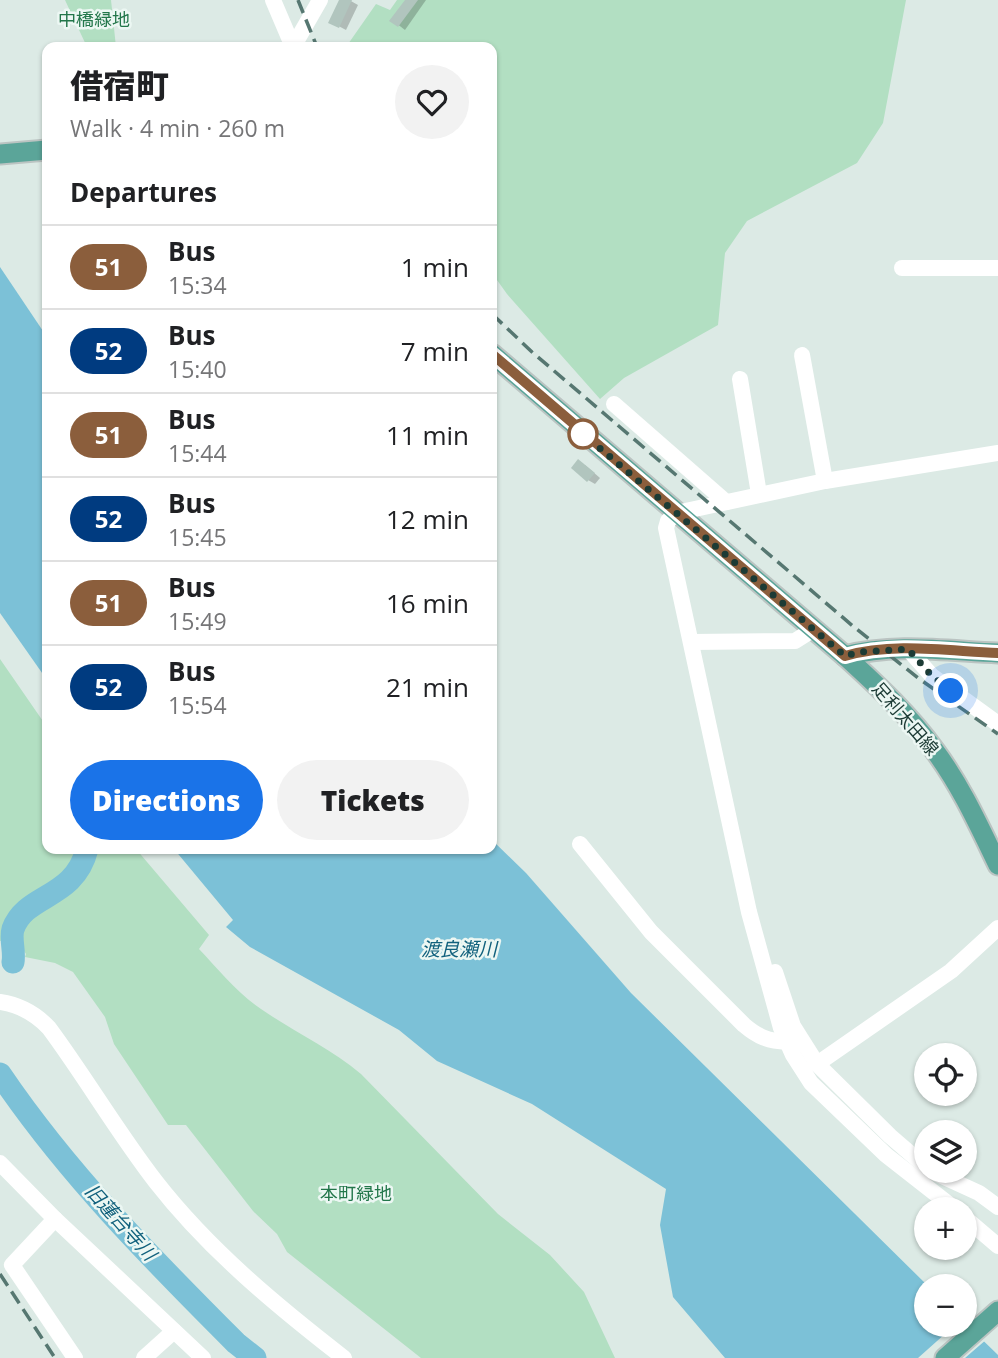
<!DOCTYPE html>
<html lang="en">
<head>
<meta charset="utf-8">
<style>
  :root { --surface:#fff; --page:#f2f2f2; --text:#202124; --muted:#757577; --line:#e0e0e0; --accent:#1a73e8 }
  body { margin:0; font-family:"Open Sans","Noto Sans JP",sans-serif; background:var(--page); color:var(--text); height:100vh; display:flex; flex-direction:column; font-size:26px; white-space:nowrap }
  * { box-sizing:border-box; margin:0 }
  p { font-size:23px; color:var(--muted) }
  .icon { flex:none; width:38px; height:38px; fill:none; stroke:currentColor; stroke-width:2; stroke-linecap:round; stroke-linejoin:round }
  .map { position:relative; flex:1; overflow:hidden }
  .sheet { position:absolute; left:42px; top:42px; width:455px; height:812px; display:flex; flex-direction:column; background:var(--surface); border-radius:14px; box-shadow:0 2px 5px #0004 }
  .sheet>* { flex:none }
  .badge { padding:0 14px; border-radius:23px; font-size:24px; line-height:46px }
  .fabs { position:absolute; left:914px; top:1043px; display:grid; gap:14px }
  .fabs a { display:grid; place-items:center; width:63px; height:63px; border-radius:50%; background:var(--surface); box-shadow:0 2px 5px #0004; font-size:35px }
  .you { position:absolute; width:35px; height:35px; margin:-18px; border:5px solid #fff; border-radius:50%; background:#1a73e8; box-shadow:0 0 0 10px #1a73e833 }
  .map>.badge { position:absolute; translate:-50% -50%; box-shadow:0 0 0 4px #fff }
  h2 { padding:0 28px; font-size:26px; line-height:63px }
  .round { display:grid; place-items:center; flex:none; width:74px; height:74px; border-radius:37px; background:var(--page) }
  .summary { display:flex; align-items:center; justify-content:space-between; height:119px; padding:0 28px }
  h1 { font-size:33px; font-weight:800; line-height:52px }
  .action { display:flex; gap:14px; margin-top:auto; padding:14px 28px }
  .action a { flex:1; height:80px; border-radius:42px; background:var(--accent); color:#fff; font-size:28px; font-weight:800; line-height:80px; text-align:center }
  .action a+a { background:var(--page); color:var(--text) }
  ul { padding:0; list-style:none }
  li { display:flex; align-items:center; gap:21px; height:84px; padding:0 28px; border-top:2px solid var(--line) }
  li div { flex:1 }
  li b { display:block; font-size:26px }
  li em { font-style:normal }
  li .badge { min-width:77px; font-weight:700; text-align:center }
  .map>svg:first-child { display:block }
  .green { fill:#b2dfc2 }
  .water { fill:#7cc1d7 }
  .pier { fill:#dceae5 }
  .shadow { fill:#0003 }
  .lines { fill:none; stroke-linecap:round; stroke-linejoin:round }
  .river { stroke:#7cc1d7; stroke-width:23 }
  .building { fill:#b1c5be }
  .major-casing { stroke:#bbc4c2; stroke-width:23 }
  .minor { stroke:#fff; stroke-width:16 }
  .major { stroke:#5ba599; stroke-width:19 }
  .rail { stroke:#567771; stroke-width:3.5; stroke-dasharray:14 7; stroke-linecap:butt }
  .line-casing { stroke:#fff; stroke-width:16 }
  .line { stroke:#8b5e3c; stroke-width:10 }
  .walk { stroke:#1c3b35; stroke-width:7; stroke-dasharray:0 12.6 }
  .stop-dot { fill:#fff; stroke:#8b5e3c; stroke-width:3.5 }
  .labels { text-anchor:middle; stroke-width:5; stroke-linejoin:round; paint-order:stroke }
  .park-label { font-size:18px; fill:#22764a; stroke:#ecf7f3 }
  .street-label { font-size:18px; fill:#1c3b35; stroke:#ecf7f3 }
  .water-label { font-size:19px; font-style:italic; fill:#11617d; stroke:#ecf7f3 }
</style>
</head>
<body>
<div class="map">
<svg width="998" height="1358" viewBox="0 0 998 1358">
  <rect width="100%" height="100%" fill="#dceae5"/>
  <!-- green -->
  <g class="green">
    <polygon points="65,0 111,0 116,47 87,47"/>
    <polygon points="397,0 906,0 883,123 857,163 747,221 725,253 718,325 624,378 600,399 507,294 492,273 492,47 346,47 376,4 390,10"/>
    <path d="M0,659l47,68v122h89l73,86 -10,14c19,20 38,44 62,60 33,23 69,39 100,65l137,140 52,41 34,37 31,66h-194l-134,-106 -10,-18 -24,-23 -67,-86h-18l-54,-81 -9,-27 -32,-45 -18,-9 -30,-6 1,-3 -10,-15 -16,2z"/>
  </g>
  <!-- water -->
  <g class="water">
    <polygon points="0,267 47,337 47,680 0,613"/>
    <polygon points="492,840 526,873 631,993 928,1286 926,1286 926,1325 964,1325 964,1322 998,1355 998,1358 725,1358 673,1297 660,1225 666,1189 532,1104 437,1061 399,1030 250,947 226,927 233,920 174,849 492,849"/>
  </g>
  <!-- pier -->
  <polygon class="pier" points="964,1318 987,1339 965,1358 918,1358 955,1325 964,1325"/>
  <!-- shadow -->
  <g class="shadow">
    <polygon points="341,0 349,0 358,5 346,30 331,22"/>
    <polygon points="406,0 426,0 405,30 392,20"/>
    <polygon points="585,465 600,478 595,484 588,480"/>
  </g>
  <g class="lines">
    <!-- river -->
    <g class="river">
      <path d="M13,962c2,-11 -3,-23 0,-33 13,-36 61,-29 74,-80"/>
      <path d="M0,1074c67,99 151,184 236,269l19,15"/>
    </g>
  </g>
  <!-- building -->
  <g class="building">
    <polygon points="339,0 352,0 339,28 328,23"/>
    <polygon points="405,0 418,0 398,27 389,21"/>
    <polygon points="578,459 595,473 587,482 571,468"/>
  </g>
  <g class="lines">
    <defs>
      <g id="major">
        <polyline points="0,154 47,150"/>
        <path d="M492,354l353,302c32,29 64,59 90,95 26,35 44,75 63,114"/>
        <path d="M845,656c49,-13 103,-5 153,-3"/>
        <polyline points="945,1358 998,1311"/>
      </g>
    </defs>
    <!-- major casing -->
    <use href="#major" class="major-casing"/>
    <!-- minor -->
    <g class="minor">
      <polyline points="273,0 293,47"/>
      <polyline points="293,47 320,0"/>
      <polyline points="902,268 998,268"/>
      <polyline points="802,355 825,481"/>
      <polyline points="740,379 759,494"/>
      <polyline points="614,404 726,502"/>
      <polyline points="691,642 795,641 814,629"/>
      <polyline points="908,649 932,676 998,724"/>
      <path d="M580,844l71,88 93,93c14,12 24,16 43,17"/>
      <polyline points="775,972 793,1026 817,1064 890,1136 926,1167"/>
      <path d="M0,1002c20,3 35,11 49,26 37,50 69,105 107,154 53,68 121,124 188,176"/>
      <polyline points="817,1064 951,971 998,928"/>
      <polyline points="0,1163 55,1219 203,1358"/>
      <polyline points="931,1171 979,1193 998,1207"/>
      <polyline points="955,1209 886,1155 811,1083 793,1055 781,1028 749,912 666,528 668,521 676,513 825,481 998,453"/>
      <polyline points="964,1217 998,1246"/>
      <polyline points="55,1219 12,1265 75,1358"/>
      <polyline points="144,1358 174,1331"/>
    </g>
    <!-- major -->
    <use href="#major" class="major"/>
    <!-- rail -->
    <g class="rail">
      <polyline points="298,0 317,47"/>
      <polyline points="492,314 532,352 854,627 918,678 998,734"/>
      <polyline points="0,1274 55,1358"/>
    </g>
  </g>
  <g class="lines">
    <defs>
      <path id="line" d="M492,354l353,302c49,-14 103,-5 153,-3"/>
    </defs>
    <!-- line casing -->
    <use href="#line" class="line-casing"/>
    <!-- line -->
    <use href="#line" class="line"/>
    <!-- walk -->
    <polyline class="walk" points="583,434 582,433 845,656 859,652 908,649 932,676 951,691"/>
  </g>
  <!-- markers -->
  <circle class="stop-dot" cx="583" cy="434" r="14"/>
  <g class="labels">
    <!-- park labels -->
    <g class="park-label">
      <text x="94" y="26">中橋緑地</text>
      <text x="356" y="1200">本町緑地</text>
    </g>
    <!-- street labels -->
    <g class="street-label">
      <text transform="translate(905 719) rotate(49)" y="6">足利太田線</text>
    </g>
    <!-- water labels -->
    <g class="water-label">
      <text x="459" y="956">渡良瀬川</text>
      <text transform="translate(121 1222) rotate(48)" y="7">旧蓮台寺川</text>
    </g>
  </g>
</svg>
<div class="fabs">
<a><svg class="icon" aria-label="locate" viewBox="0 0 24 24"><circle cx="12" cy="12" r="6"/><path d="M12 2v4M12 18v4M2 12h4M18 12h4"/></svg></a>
<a><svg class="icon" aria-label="layers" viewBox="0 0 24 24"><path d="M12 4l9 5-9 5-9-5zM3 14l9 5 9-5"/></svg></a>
<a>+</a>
<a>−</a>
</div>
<div class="you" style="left:951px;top:691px"></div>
<section class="sheet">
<div class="summary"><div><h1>借宿町</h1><p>Walk · 4 min · 260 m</p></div><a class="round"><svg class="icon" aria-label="heart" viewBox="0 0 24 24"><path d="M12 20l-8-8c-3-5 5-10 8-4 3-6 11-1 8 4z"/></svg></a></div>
<h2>Departures</h2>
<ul>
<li><span class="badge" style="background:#8b5e3c;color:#fff">51</span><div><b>Bus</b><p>15:34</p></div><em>1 min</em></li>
<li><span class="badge" style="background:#003b80;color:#fff">52</span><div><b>Bus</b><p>15:40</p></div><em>7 min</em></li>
<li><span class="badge" style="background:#8b5e3c;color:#fff">51</span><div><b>Bus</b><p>15:44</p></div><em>11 min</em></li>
<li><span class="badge" style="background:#003b80;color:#fff">52</span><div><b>Bus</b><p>15:45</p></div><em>12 min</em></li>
<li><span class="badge" style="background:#8b5e3c;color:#fff">51</span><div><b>Bus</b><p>15:49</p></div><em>16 min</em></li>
<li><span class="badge" style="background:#003b80;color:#fff">52</span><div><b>Bus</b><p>15:54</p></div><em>21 min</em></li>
</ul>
<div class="action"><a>Directions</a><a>Tickets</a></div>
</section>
</div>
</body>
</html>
